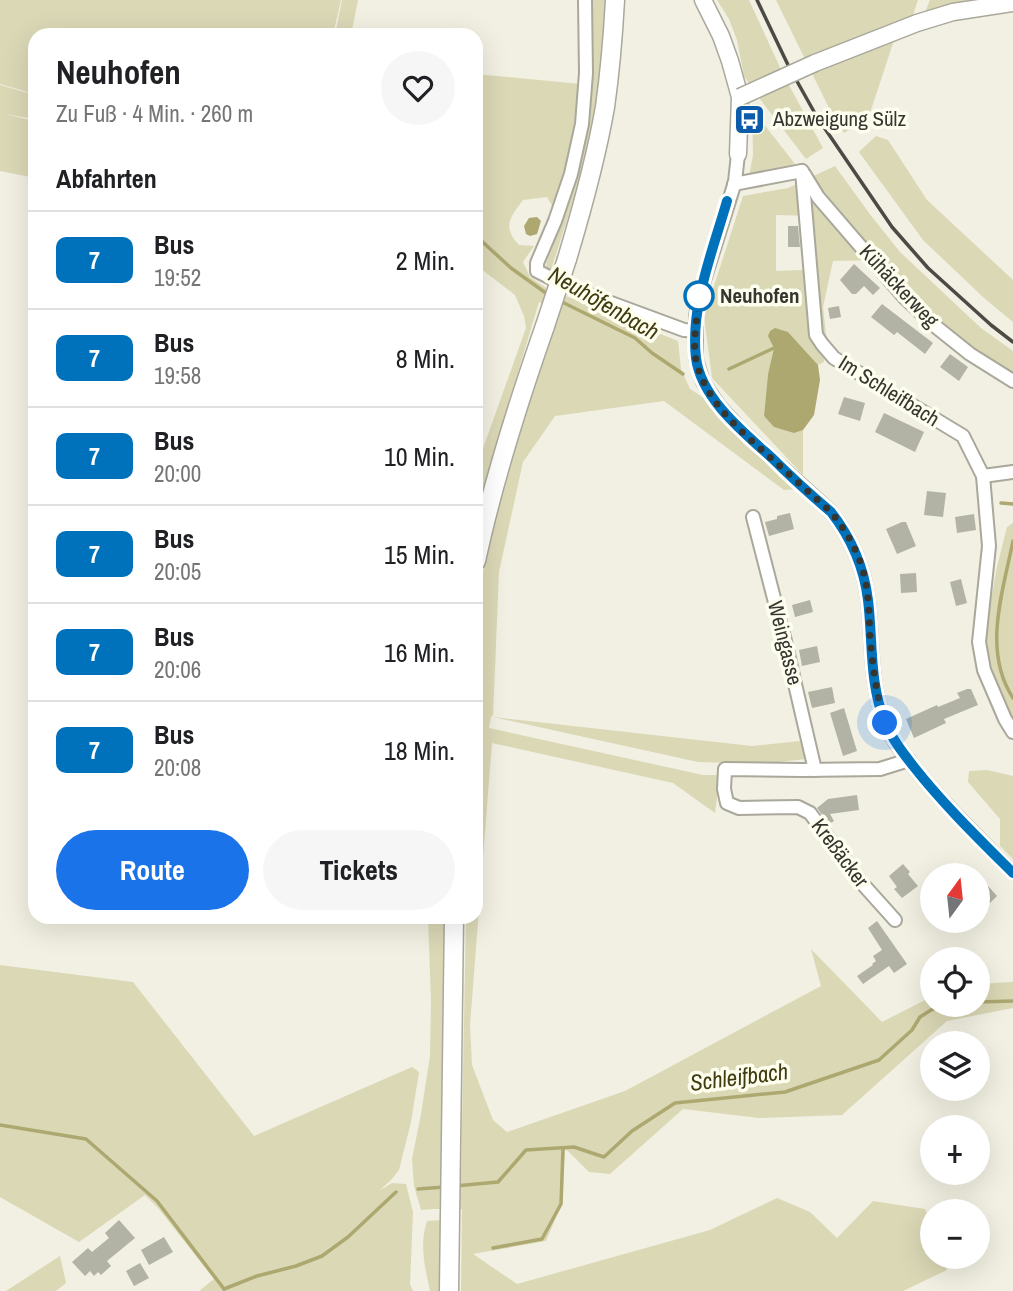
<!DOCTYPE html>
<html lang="de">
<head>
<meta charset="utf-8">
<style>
  :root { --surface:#fff; --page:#f6f6f6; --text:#202124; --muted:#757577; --line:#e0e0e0; --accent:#1a73e8 }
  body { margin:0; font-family:"Archivo Narrow",sans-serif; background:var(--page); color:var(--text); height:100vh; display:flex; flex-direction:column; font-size:26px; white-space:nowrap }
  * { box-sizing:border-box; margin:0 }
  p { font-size:23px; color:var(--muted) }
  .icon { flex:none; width:38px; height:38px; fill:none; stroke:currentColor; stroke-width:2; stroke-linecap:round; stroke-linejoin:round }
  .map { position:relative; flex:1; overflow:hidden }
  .panel { position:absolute; left:28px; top:28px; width:455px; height:896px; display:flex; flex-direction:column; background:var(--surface); border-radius:21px; box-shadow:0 7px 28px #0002 }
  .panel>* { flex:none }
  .badge { padding:0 14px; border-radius:10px; font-size:24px; line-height:46px }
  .needle { width:46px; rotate:15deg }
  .buttons { position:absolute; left:920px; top:863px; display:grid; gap:14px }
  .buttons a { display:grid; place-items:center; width:70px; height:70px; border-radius:50%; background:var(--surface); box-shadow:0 7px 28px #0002; font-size:35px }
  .you { position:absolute; width:35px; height:35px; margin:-18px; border:5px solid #fff; border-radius:50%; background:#1a73e8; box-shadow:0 0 0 10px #1a73e833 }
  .map>.badge { position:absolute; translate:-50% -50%; box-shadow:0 0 0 4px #fff }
  h2 { padding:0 28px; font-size:26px; line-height:63px }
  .round { display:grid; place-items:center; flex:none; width:74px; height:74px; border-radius:37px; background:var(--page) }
  .summary { display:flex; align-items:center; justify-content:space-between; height:119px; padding:0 28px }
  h1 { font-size:33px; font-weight:700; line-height:52px }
  .primary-button { display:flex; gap:14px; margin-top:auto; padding:14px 28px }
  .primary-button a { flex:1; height:80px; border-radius:42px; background:var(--accent); color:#fff; font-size:28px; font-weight:700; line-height:80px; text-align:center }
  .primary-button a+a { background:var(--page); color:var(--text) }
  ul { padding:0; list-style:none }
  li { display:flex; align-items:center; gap:21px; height:98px; padding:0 28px; border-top:2px solid var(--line) }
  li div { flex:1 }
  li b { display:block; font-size:26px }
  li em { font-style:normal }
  li .badge { min-width:77px; font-weight:700; text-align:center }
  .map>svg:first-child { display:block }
  .green { fill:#dbd8b6; fill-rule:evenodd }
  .water { fill:#ada870 }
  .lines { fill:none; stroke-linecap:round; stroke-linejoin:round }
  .stream { stroke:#ada870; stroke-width:3.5 }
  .building { fill:#b3b3a5 }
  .minor-casing { stroke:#a9a89b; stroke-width:16 }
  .tertiary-casing { stroke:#a9a89b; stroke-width:19 }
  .secondary-casing { stroke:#a9a89b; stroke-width:21 }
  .minor { stroke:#fff; stroke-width:12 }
  .tertiary { stroke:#fff; stroke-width:16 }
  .secondary { stroke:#fff; stroke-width:18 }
  .rail { stroke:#4b4a44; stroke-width:3.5 }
  .tertiary-bridge-casing { stroke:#a9a89b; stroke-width:19; stroke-linecap:butt }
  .secondary-bridge-casing { stroke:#a9a89b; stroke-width:21; stroke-linecap:butt }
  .tertiary-bridge { stroke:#fff; stroke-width:16 }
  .secondary-bridge { stroke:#fff; stroke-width:18 }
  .line-casing { stroke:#fff; stroke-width:16 }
  .line { stroke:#0072bc; stroke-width:10 }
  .walk { stroke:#363530; stroke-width:7; stroke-dasharray:0 12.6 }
  .stop-dot { fill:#fff; stroke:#0072bc; stroke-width:3.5 }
  .labels { text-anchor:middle; stroke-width:7; stroke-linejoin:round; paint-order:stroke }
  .poi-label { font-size:21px; fill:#363530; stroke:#fefeef; text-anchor:start }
  .street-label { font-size:21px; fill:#363530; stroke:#fefeef }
  .stop-label { font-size:21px; font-weight:bold; fill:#363530; stroke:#fefeef; text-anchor:start }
  .water-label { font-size:23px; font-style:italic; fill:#403c0f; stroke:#fefeef }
</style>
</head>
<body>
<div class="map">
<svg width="1013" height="1291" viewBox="0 0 1013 1291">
  <rect width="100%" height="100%" fill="#f1f0e2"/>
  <!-- green -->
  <g class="green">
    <polygon points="0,0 341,0 333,35 35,35 35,94 0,84"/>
    <polygon points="342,0 358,0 351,35 335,35"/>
    <polygon points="590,0 605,0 602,76 579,182 551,270 546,266 552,241 579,163 591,105"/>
    <polygon points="717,0 749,0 783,74 823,148 806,159 753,90 744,76 737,40 729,19"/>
    <polygon points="776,0 918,0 912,18 898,28 868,119 844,133 828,106"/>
    <polygon points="930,0 999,0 927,18 926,10"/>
    <path d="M476,74l105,10c-2,45 -14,82 -28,123l-6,-10 -24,3c-13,17 -21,27 -4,45l15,1 -11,16 7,15 16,11 132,53 3,28 9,20 20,13 34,42 56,45 -16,1 -120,-89 -109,15 -32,46 -24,110 -6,143 -2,2 -2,11 214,47h17l-5,38 -42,-30 -181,-40 -22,282 2,40 21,55 14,12 118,-41 196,-105 -10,-37 71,73 51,-26v8h45v-20l35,-2v26l-66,13 -105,94 -83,3 -76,-9 -73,65 -21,-2 -21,-21 -3,-1 -3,53 -16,38 -73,13 44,30 193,-54 67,-32 33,14 27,26 36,-37 52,8 8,22v25l9,1 5,13 -44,21h-442l1,-82h-29l-12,1 -7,-24 -2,-27 9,-45 9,-58 1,-55 -3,-84h21l-5,264 17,-5 5,-259h10v-285l8,-66 21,-92 55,-164 -21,-8 -52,173 -11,49v-56l50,-140 -2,-12 -9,-21 -39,-30z"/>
    <polygon points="0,85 35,95 35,119 4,114 35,121 35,178 0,171"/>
    <polygon points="752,109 795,164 749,176 753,155"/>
    <polygon points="876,136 888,140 927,200 1013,280 1013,322 983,297 923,240 859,152"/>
    <path d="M835,166l34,47 31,39 81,76 32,23v26l-67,-48 -37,-33 -30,-36 -46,1 -10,46 3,28 -2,27 -6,3 -30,-33 -14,16 -6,26 -4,42c10,11 23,18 39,14v45l-91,-97 -8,-61 39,-121 45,-8zM776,215l38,1v38l-12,16 -26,1z"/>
    <polygon points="1013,523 1013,722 988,670 983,644 997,567 1007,527"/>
    <polygon points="493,717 752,746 800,741 806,759 762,764 698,762"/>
    <polygon points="987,770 1013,776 1013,859 1000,846 1000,819 968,782 969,771"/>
    <polygon points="0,965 133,982 254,1136 412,1067 419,1072 411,1122 399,1170 391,1180 379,1191 392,1183 406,1184 413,1212 410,1284 413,1291 199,1291 214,1279 159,1209 145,1195 79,1242 0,1197"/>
    <path d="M443,1220l-2,71h-11c-5,-24 -11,-46 -3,-70z"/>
    <polygon points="60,1256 66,1283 56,1291 6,1291"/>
  </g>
  <!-- water -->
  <g class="water">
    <polygon points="537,217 541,221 537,234 530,236 526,234 524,226 529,218"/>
    <polygon points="775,328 788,332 818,365 820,380 814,415 803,430 794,433 774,427 764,416 768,374 774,348 768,336 770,331"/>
  </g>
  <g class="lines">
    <!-- stream -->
    <g class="stream">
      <polyline points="476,236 511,268 550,296"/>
      <polyline points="560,301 635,338 652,353 683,374"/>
      <polyline points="729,369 774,348 777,350"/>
      <polyline points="1001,503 1013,504"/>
      <path d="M1013,541c-10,50 -31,110 0,157"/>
      <polyline points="978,1002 1013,1001"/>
      <polyline points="0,1125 86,1139 157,1201 224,1289"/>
      <polyline points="455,1186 498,1182 526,1150 574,1147 604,1157 632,1131 675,1103 785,1092 879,1060 912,1030 920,1017 931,1010 947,1004"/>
      <polyline points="418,1189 444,1187"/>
      <polyline points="493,1248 542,1239 561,1204 563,1149"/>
      <polyline points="224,1289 257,1276 296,1266 322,1256 348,1237 396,1192"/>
    </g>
  </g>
  <!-- building -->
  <g class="building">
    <polygon points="788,226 798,226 800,247 788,247"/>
    <polygon points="854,264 880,288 873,295 864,286 856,294 852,294 840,280"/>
    <polygon points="882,304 933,343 925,354 897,332 894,335 871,317"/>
    <polygon points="839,306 841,317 830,319 828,308"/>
    <polygon points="950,354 968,367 959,381 940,367"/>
    <polygon points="844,397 865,403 860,421 838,414"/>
    <polygon points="884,413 924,432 915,452 875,432"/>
    <polygon points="927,491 946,493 943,517 924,515"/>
    <polygon points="790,513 794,529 769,536 765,522 777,519 777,516"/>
    <polygon points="974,514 976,530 957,533 955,517"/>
    <polygon points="902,522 906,522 916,546 897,554 886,529"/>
    <polygon points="916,573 917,592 901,593 900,574"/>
    <polygon points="961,579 967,603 956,606 950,582"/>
    <polygon points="810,600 813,612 795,617 792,605"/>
    <polygon points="817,646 820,662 802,666 799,650"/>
    <polygon points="832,687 835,703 812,708 808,692"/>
    <polygon points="967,689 971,689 978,705 944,719 946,723 914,738 906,719 937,705 938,707 960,698 957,693"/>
    <polygon points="844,708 857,751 843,756 830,713"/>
    <polygon points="857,795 859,810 830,814 834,821 829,824 817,808 828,799"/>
    <polygon points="903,864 910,872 908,874 918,886 902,898 894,889 897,887 889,876"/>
    <polygon points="988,886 997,896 990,903 981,893"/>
    <polygon points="877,921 907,964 894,973 889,966 863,984 857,976 873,965 872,964 876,961 873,956 882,950 868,928"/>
    <polygon points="119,1220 135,1238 107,1261 111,1266 101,1275 98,1272 94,1276 90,1271 85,1276 72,1262 88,1248 92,1252 109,1238 105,1233"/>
    <polygon points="164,1237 173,1252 149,1265 141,1250"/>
    <polygon points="140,1263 149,1278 134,1286 126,1271"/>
  </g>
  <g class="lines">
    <defs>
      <g id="minor">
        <polyline points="585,0 586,73 582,124 571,174 555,221 537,263 537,271 573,289 684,330 696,331"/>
        <path d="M738,154l-3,28 -36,114 -3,21v42l7,23 16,24 21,23 91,83c21,27 33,55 37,88 5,41 1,83 17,122 6,17 18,31 29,45 30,38 65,71 99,106"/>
        <polyline points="802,171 816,335 822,344 834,358 963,436 983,476 989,546 979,642 984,670 1005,719 1013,732"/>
        <polyline points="804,174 818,197 905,298 935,326 970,354 1013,381"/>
        <polyline points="734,184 802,171"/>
        <polyline points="983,476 1013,472"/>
        <polyline points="753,517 785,641 815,770"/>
        <polyline points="895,920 860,881 810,813 798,807 739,808 727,803 724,789 725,769 802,770 880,769 909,760"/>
      </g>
      <g id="tertiary">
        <polyline points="703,0 721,36 730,61 740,97 738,154"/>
        <polyline points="815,63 917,23 953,12 1013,3"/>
      </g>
      <g id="secondary">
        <path d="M567,259c15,-50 29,-100 38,-152 5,-35 8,-71 10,-107"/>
        <path d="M476,561c17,-80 42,-158 69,-235"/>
        <polyline points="449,1291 454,917"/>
      </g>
    </defs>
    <!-- minor casing -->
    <use href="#minor" class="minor-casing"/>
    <!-- tertiary casing -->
    <use href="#tertiary" class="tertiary-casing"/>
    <!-- secondary casing -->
    <use href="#secondary" class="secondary-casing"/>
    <!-- minor -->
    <use href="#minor" class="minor"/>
    <!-- tertiary -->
    <use href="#tertiary" class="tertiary"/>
    <!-- secondary -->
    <use href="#secondary" class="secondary"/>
    <!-- rail -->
    <polyline class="rail" points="757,0 789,67 817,117 892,227 928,268 991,325 1013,342"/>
    <defs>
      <polyline id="tertiary-bridge" points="740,97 815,63"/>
      <polyline id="secondary-bridge" points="545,326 567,259"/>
    </defs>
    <!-- tertiary-bridge casing -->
    <use href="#tertiary-bridge" class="tertiary-bridge-casing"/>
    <!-- secondary-bridge casing -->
    <use href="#secondary-bridge" class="secondary-bridge-casing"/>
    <!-- tertiary-bridge -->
    <use href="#tertiary-bridge" class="tertiary-bridge"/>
    <!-- secondary-bridge -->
    <use href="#secondary-bridge" class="secondary-bridge"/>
  </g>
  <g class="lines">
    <defs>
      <path id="line" d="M727,201c-14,49 -37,105 -31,157 5,40 47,74 76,100 19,19 39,37 59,54 21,27 33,55 37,88 5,41 1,83 17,122 7,17 18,31 29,45 30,38 65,72 99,106"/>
    </defs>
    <!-- line casing -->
    <use href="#line" class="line-casing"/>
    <!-- line -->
    <use href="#line" class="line"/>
    <!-- walk -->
    <path class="walk" d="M699,296c-1,20 -7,44 -3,64 9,42 45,71 75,98 20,18 40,36 60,54 13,16 23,32 30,52 8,24 8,49 9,74 3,29 6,57 15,85"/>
  </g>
  <!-- icons -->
  <defs>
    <symbol id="bus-square" viewBox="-11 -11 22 22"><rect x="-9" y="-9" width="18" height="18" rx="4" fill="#0d5cab" stroke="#fefeef"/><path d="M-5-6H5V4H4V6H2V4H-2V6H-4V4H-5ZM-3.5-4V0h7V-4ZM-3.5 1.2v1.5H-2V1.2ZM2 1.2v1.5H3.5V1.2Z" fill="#fff"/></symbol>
  </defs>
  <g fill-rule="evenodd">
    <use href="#bus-square" x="732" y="102" width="35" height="35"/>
  </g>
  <!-- markers -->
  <circle class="stop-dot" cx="699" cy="296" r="14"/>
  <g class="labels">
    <!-- poi labels -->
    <g class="poi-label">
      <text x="773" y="126">Abzweigung Sülz</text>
    </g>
    <!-- street labels -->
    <g class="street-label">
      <text transform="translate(899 286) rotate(47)" y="7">Kühäckerweg</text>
      <text transform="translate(889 391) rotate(32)" y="7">Im Schleifbach</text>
      <text transform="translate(785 643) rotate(76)" y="7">Weingasse</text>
      <text transform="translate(840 853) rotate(53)" y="7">Kreßäcker</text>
    </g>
    <!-- stop labels -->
    <g class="stop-label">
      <text x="720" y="303">Neuhofen</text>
    </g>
    <!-- water labels -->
    <g class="water-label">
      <text transform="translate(604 303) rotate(30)" y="8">Neuhöfenbach</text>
      <text transform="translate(739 1077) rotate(-7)" y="8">Schleifbach</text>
    </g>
  </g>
</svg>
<div class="buttons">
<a><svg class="needle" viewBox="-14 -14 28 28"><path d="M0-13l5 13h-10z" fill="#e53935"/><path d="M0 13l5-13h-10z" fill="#757577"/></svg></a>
<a><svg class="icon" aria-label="locate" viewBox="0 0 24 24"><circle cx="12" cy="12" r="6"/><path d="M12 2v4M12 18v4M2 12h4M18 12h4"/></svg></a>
<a><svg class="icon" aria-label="layers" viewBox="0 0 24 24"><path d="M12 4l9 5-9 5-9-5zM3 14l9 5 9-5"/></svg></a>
<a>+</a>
<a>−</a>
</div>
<div class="you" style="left:885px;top:723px"></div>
<section class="panel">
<div class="summary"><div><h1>Neuhofen</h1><p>Zu Fuß · 4 Min. · 260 m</p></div><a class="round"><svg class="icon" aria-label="heart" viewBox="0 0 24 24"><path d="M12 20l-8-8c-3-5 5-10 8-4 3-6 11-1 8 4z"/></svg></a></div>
<h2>Abfahrten</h2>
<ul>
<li><span class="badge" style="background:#0072bc;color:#fff">7</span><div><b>Bus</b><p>19:52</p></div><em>2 Min.</em></li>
<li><span class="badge" style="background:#0072bc;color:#fff">7</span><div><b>Bus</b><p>19:58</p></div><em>8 Min.</em></li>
<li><span class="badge" style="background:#0072bc;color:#fff">7</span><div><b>Bus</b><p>20:00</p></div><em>10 Min.</em></li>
<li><span class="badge" style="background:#0072bc;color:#fff">7</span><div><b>Bus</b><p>20:05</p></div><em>15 Min.</em></li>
<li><span class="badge" style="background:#0072bc;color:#fff">7</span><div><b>Bus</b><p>20:06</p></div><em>16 Min.</em></li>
<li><span class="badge" style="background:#0072bc;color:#fff">7</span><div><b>Bus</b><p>20:08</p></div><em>18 Min.</em></li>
</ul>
<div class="primary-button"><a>Route</a><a>Tickets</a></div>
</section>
</div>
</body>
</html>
